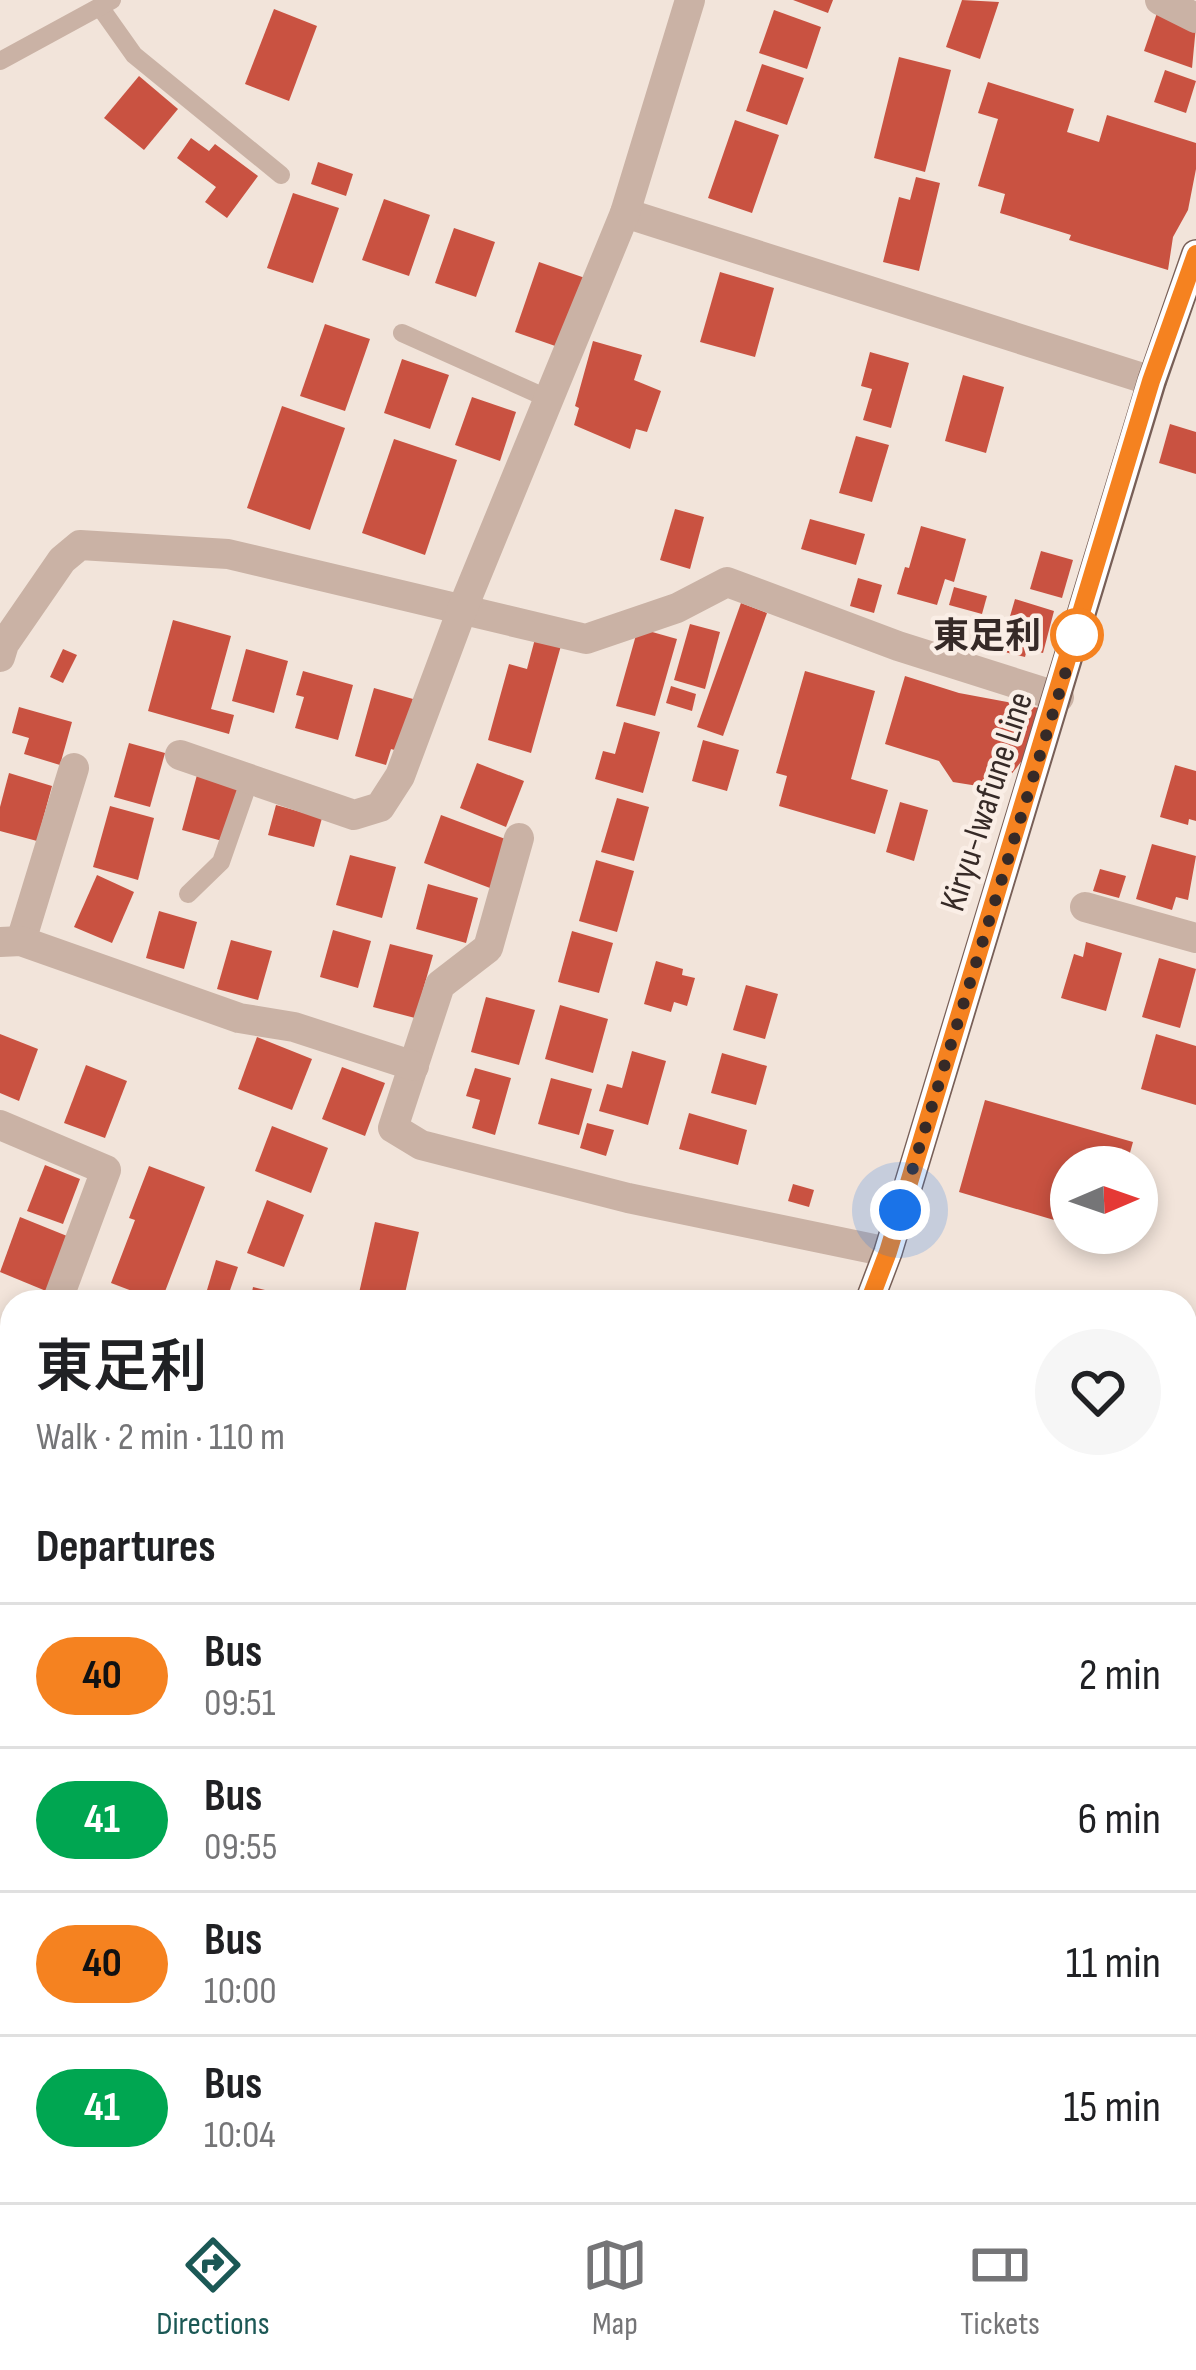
<!DOCTYPE html>
<html lang="en">
<head>
<meta charset="utf-8">
<style>
  :root { --surface:#fff; --page:#f6f6f6; --text:#202124; --muted:#757577; --line:#e0e0e0; --accent:#1b5855 }
  body { margin:0; font-family:"Sofia Sans Condensed","Noto Sans JP",sans-serif; background:var(--page); color:var(--text); height:100vh; display:flex; flex-direction:column; font-size:45px; white-space:nowrap }
  * { box-sizing:border-box; margin:0 }
  p { font-size:39px; color:var(--muted) }
  .icon { flex:none; width:66px; height:66px; fill:none; stroke:currentColor; stroke-width:2; stroke-linecap:round; stroke-linejoin:round }
  .map { position:relative; flex:1; overflow:hidden }
  .sheet { position:absolute; left:0px; top:1290px; width:1197px; height:912px; display:flex; flex-direction:column; background:var(--surface); border-radius:36px 36px 0 0; box-shadow:0 6px 18px #0003 }
  .sheet>* { flex:none }
  .badge { padding:0 24px; border-radius:39px; font-size:42px; line-height:78px }
  .needle { width:78px; rotate:88deg }
  .controls { position:absolute; left:1050px; top:1146px; display:grid; gap:24px }
  .controls a { display:grid; place-items:center; width:108px; height:108px; border-radius:50%; background:var(--surface); box-shadow:0 6px 18px #0003; font-size:60px }
  .you { position:absolute; width:60px; height:60px; margin:-30px; border:9px solid #fff; border-radius:50%; background:#1a73e8; box-shadow:0 0 0 18px #1a73e833 }
  .map>.badge { position:absolute; translate:-50% -50%; box-shadow:0 0 0 6px #fff }
  h2 { padding:0 36px; font-size:45px; line-height:108px }
  .round { display:grid; place-items:center; flex:none; width:126px; height:126px; border-radius:63px; background:var(--page) }
  .overview { display:flex; align-items:center; justify-content:space-between; height:204px; padding:0 36px }
  h1 { font-size:57px; font-weight:600; line-height:90px }
  ul { padding:0; list-style:none }
  li { display:flex; align-items:center; gap:36px; height:144px; padding:0 36px; border-top:3px solid var(--line) }
  li div { flex:1 }
  li b { display:block; font-size:45px }
  li em { font-style:normal }
  li .badge { min-width:132px; font-weight:700; text-align:center }
  .menu { display:flex; justify-content:space-around; align-items:center; height:168px; border-top:3px solid var(--line); background:var(--surface); font-size:33px; color:var(--muted) }
  .menu a { display:grid; justify-items:center; gap:6px }
  .menu .on { color:var(--accent) }
  .map>svg:first-child { display:block }
  .water { fill:#78b0ac }
  .lines { fill:none; stroke-linecap:round; stroke-linejoin:round }
  .river { stroke:#78b0ac; stroke-width:69 }
  .building { fill:#c95241 }
  .lane { stroke:#cab2a5; stroke-width:18 }
  .street { stroke:#cab2a5; stroke-width:30 }
  .secondary { stroke:#9e8077; stroke-width:30 }
  .primary { stroke:#785f57; stroke-width:30 }
  .line-casing { stroke:#fff; stroke-width:27 }
  .line { stroke:#f58220; stroke-width:18 }
  .walk { stroke:#362a27; stroke-width:12; stroke-dasharray:0 21.6 }
  .stop-dot { fill:#fff; stroke:#f58220; stroke-width:6 }
  .labels { text-anchor:middle; stroke-width:9; stroke-linejoin:round; paint-order:stroke }
  .stop-label { font-size:36px; font-weight:bold; fill:#362a27; stroke:#faeee6; text-anchor:end }
  .street-label { font-size:36px; fill:#362a27; stroke:#faeee6 }
</style>
</head>
<body>
<div class="map">
<svg width="1196" height="2202" viewBox="0 0 1196 2202">
  <rect width="100%" height="100%" fill="#f2e4da"/>
  <!-- water -->
  <polygon class="water" points="696,2190 952,2190 955,2202 691,2202"/>
  <g class="lines">
    <!-- river -->
    <g class="river">
      <polyline points="1185,1827 1196,1825"/>
      <polyline points="597,2202 602,2190"/>
    </g>
  </g>
  <!-- building -->
  <g class="building">
    <polygon points="793,0 833,0 828,13"/>
    <polygon points="962,0 999,2 980,59 946,47"/>
    <polygon points="274,9 317,26 289,101 245,84"/>
    <polygon points="774,10 821,27 807,69 759,53"/>
    <polygon points="1157,13 1196,26 1192,68 1144,51"/>
    <polygon points="899,57 951,70 925,172 874,158"/>
    <polygon points="762,64 804,78 787,125 746,111"/>
    <polygon points="1165,70 1196,81 1186,113 1154,102"/>
    <polygon points="139,76 178,109 144,150 104,118"/>
    <polygon points="988,82 1074,109 1067,132 1099,142 1107,115 1196,143 1196,169 1188,210 1173,237 1168,270 1069,240 1071,235 1000,213 1005,194 978,186 998,119 978,113"/>
    <polygon points="735,120 779,135 752,213 708,198"/>
    <polygon points="191,138 209,151 215,144 258,176 227,218 205,202 216,187 177,158"/>
    <polygon points="318,162 353,174 346,196 311,184"/>
    <polygon points="916,177 940,183 919,271 883,262 899,197 910,200"/>
    <polygon points="293,193 339,208 313,283 267,268"/>
    <polygon points="384,199 430,215 409,276 362,260"/>
    <polygon points="454,228 495,242 476,297 435,283"/>
    <polygon points="539,262 585,278 561,348 515,332"/>
    <polygon points="720,272 774,288 755,357 700,342"/>
    <polygon points="325,324 370,339 345,411 300,396"/>
    <polygon points="593,341 642,355 634,380 661,391 647,432 636,429 630,449 574,425 579,408 575,406"/>
    <polygon points="870,352 909,363 891,428 863,420 872,389 861,386"/>
    <polygon points="402,359 449,375 430,429 384,413"/>
    <polygon points="963,375 1004,387 986,453 945,441"/>
    <polygon points="472,397 516,412 500,461 455,445"/>
    <polygon points="282,406 345,428 310,530 247,508"/>
    <polygon points="1170,424 1196,432 1196,474 1159,463"/>
    <polygon points="856,436 889,445 872,502 839,493"/>
    <polygon points="394,439 457,460 425,555 362,533"/>
    <polygon points="675,509 704,517 690,569 660,560"/>
    <polygon points="810,519 865,534 856,565 801,549"/>
    <polygon points="921,526 966,539 954,582 945,579 937,605 897,594 905,567 909,568"/>
    <polygon points="1041,551 1073,560 1062,598 1030,589"/>
    <polygon points="858,578 882,585 874,613 850,606"/>
    <polygon points="954,587 987,596 982,614 949,605"/>
    <polygon points="1015,599 1054,611 1043,653 1027,649 1025,657 1000,651"/>
    <polygon points="741,603 767,613 723,736 697,727"/>
    <polygon points="173,620 231,636 211,709 234,715 229,734 148,711"/>
    <polygon points="690,624 720,632 705,689 674,680"/>
    <polygon points="638,628 677,639 655,716 616,706"/>
    <polygon points="536,635 562,642 531,753 488,740 509,664 527,669"/>
    <polygon points="63,649 77,655 63,683 50,677"/>
    <polygon points="246,649 288,661 274,713 232,701"/>
    <polygon points="303,671 353,685 338,740 295,728 304,697 296,695"/>
    <polygon points="805,671 875,691 851,779 888,790 875,834 779,806 787,776 776,773"/>
    <polygon points="905,676 959,693 1039,708 1024,758 1006,781 978,786 953,782 939,761 885,744"/>
    <polygon points="671,686 696,694 692,711 666,703"/>
    <polygon points="374,688 413,699 398,751 391,749 386,765 355,756"/>
    <polygon points="19,707 72,722 60,765 24,754 29,738 12,733"/>
    <polygon points="624,722 660,732 643,793 595,779 603,751 615,754"/>
    <polygon points="703,740 739,750 727,791 692,781"/>
    <polygon points="129,743 165,753 150,807 114,797"/>
    <polygon points="477,763 524,781 506,827 460,808"/>
    <polygon points="1175,765 1196,771 1196,821 1189,819 1188,825 1160,817"/>
    <polygon points="9,773 52,786 37,841 0,831 0,807"/>
    <polygon points="197,775 241,788 226,842 182,830"/>
    <polygon points="617,798 649,807 634,861 601,852"/>
    <polygon points="900,802 928,810 914,861 886,852"/>
    <polygon points="276,805 322,818 314,847 268,835"/>
    <polygon points="110,806 154,818 138,880 93,867"/>
    <polygon points="441,815 508,840 490,888 424,863"/>
    <polygon points="1152,844 1196,856 1188,900 1176,897 1172,910 1136,899"/>
    <polygon points="350,855 396,867 382,918 336,905"/>
    <polygon points="596,860 634,871 617,932 579,921"/>
    <polygon points="1100,869 1126,876 1119,898 1093,891"/>
    <polygon points="97,875 134,892 112,943 74,927"/>
    <polygon points="428,884 478,898 466,943 416,929"/>
    <polygon points="159,911 197,922 184,969 146,958"/>
    <polygon points="333,930 371,941 358,988 320,977"/>
    <polygon points="572,931 613,943 599,993 558,982"/>
    <polygon points="231,940 272,951 258,1000 217,989"/>
    <polygon points="1086,942 1122,953 1106,1011 1061,998 1074,954 1083,957"/>
    <polygon points="390,944 433,955 415,1018 373,1007"/>
    <polygon points="1159,958 1196,969 1180,1028 1142,1017"/>
    <polygon points="656,961 683,969 682,975 695,978 687,1006 674,1002 671,1012 644,1004"/>
    <polygon points="746,985 778,994 765,1039 733,1030"/>
    <polygon points="486,997 535,1010 519,1065 471,1052"/>
    <polygon points="560,1005 608,1019 593,1073 545,1059"/>
    <polygon points="0,1034 38,1049 19,1101 0,1093"/>
    <polygon points="1156,1034 1196,1046 1196,1105 1141,1089"/>
    <polygon points="257,1037 312,1059 292,1110 238,1089"/>
    <polygon points="632,1051 666,1061 648,1125 599,1111 607,1084 622,1088"/>
    <polygon points="722,1053 767,1066 756,1105 711,1093"/>
    <polygon points="86,1065 127,1081 105,1138 64,1123"/>
    <polygon points="342,1067 385,1083 365,1136 322,1119"/>
    <polygon points="475,1068 511,1078 495,1135 472,1128 480,1100 466,1096"/>
    <polygon points="551,1078 592,1089 579,1135 538,1124"/>
    <polygon points="985,1100 1133,1142 1126,1167 1071,1167 1071,1225 959,1192"/>
    <polygon points="689,1113 747,1130 738,1165 679,1149"/>
    <polygon points="587,1123 614,1130 606,1156 580,1148"/>
    <polygon points="272,1126 328,1148 311,1193 255,1171"/>
    <polygon points="45,1165 80,1179 63,1224 27,1211"/>
    <polygon points="149,1166 205,1187 161,1302 111,1283 135,1220 129,1218"/>
    <polygon points="793,1184 814,1190 809,1207 788,1201"/>
    <polygon points="267,1200 304,1215 284,1267 247,1253"/>
    <polygon points="20,1217 67,1236 46,1291 0,1272"/>
    <polygon points="375,1222 419,1232 403,1302 357,1302"/>
    <polygon points="216,1260 238,1267 228,1296 207,1290"/>
    <polygon points="253,1287 281,1294 280,1302 250,1302"/>
    <polygon points="7,1357 12,1359 12,1383 0,1378"/>
    <polygon points="1185,1362 1196,1365 1196,1432 1185,1429"/>
    <polygon points="2,1546 12,1550 12,1599 0,1594"/>
    <polygon points="1185,1563 1196,1566 1187,1620 1185,1620"/>
    <polygon points="0,1963 12,1964 12,1996 0,1996"/>
    <polygon points="1196,2107 1196,2199 992,2202 988,2190 1185,2190 1185,2110"/>
    <polygon points="12,2154 12,2190 58,2190 59,2202 5,2202 2,2155"/>
    <polygon points="276,2190 318,2190 316,2202 275,2196"/>
  </g>
  <g class="lines">
    <!-- lane -->
    <g class="lane">
      <polyline points="100,7 134,55 281,175"/>
      <polyline points="0,61 112,0"/>
      <polyline points="402,333 549,399"/>
      <polyline points="188,894 221,862 250,779"/>
    </g>
    <!-- street -->
    <g class="street">
      <polyline points="1160,0 1196,18"/>
      <polyline points="625,213 1152,381"/>
      <polyline points="0,657 4,644 62,560 80,545 228,554 586,639 677,608 727,582 898,646 1059,697"/>
      <polyline points="180,755 354,815 380,807 400,776 462,610 625,213 690,0"/>
      <polyline points="519,838 488,948 440,985 393,1128 421,1145 628,1198 888,1252"/>
      <polyline points="1085,907 1196,938"/>
      <polyline points="21,941 74,768"/>
      <polyline points="0,942 21,941 239,1018 294,1027 414,1066"/>
      <polyline points="0,1125 106,1170 57,1302"/>
      <polyline points="0,1455 12,1423"/>
      <polyline points="0,1504 12,1510"/>
      <polyline points="1185,1905 1196,1902"/>
      <polyline points="0,1906 12,1909"/>
      <polyline points="68,2197 101,2202"/>
      <polyline points="231,2202 233,2190"/>
      <polyline points="670,2202 675,2190"/>
    </g>
    <!-- secondary -->
    <g class="secondary">
      <polyline points="0,1687 12,1689"/>
      <polyline points="1185,1734 1196,1731"/>
    </g>
    <!-- primary -->
    <g class="primary">
      <polyline points="869,1302 888,1252 1152,381 1196,254"/>
      <polyline points="500,2202 505,2190"/>
    </g>
  </g>
  <g class="lines">
    <defs>
      <polyline id="line" points="869,1302 888,1252 1151,381 1196,254"/>
    </defs>
    <!-- line casing -->
    <use href="#line" class="line-casing"/>
    <!-- line -->
    <use href="#line" class="line"/>
    <!-- walk -->
    <polyline class="walk" points="900,1210 1077,635"/>
  </g>
  <!-- markers -->
  <circle class="stop-dot" cx="1077" cy="635" r="24"/>
  <g class="labels">
    <!-- stop labels -->
    <g class="stop-label">
      <text x="1041" y="648">東足利</text>
    </g>
    <!-- street labels -->
    <g class="street-label">
      <text transform="translate(985 801) rotate(-72)" y="13">Kiryu-Iwafune Line</text>
    </g>
  </g>
</svg>
<div class="controls">
<a><svg class="needle" viewBox="-14 -14 28 28"><path d="M0-13l5 13h-10z" fill="#e53935"/><path d="M0 13l5-13h-10z" fill="#757577"/></svg></a>
</div>
<div class="you" style="left:900px;top:1210px"></div>
<section class="sheet">
<div class="overview"><div><h1>東足利</h1><p>Walk · 2 min · 110 m</p></div><a class="round"><svg class="icon" aria-label="heart" viewBox="0 0 24 24"><path d="M12 20l-8-8c-3-5 5-10 8-4 3-6 11-1 8 4z"/></svg></a></div>
<h2>Departures</h2>
<ul>
<li><span class="badge" style="background:#f58220;color:#111">40</span><div><b>Bus</b><p>09:51</p></div><em>2 min</em></li>
<li><span class="badge" style="background:#00a651;color:#fff">41</span><div><b>Bus</b><p>09:55</p></div><em>6 min</em></li>
<li><span class="badge" style="background:#f58220;color:#111">40</span><div><b>Bus</b><p>10:00</p></div><em>11 min</em></li>
<li><span class="badge" style="background:#00a651;color:#fff">41</span><div><b>Bus</b><p>10:04</p></div><em>15 min</em></li>
</ul>
</section>
</div>
<nav class="menu">
<a class="on"><svg class="icon" aria-label="directions" viewBox="0 0 24 24"><path d="M12 3l9 9-9 9-9-9zM9 14v-3h6M13 9l2 2-2 2"/></svg>Directions</a>
<a><svg class="icon" aria-label="map" viewBox="0 0 24 24"><path d="M3 6l6-2 6 2 6-2v14l-6 2-6-2-6 2zM9 4v14M15 6v14"/></svg>Map</a>
<a><svg class="icon" aria-label="tickets" viewBox="0 0 24 24"><path d="M3 7h18v10H3zM15 7v10"/></svg>Tickets</a>
</nav>
</body>
</html>
